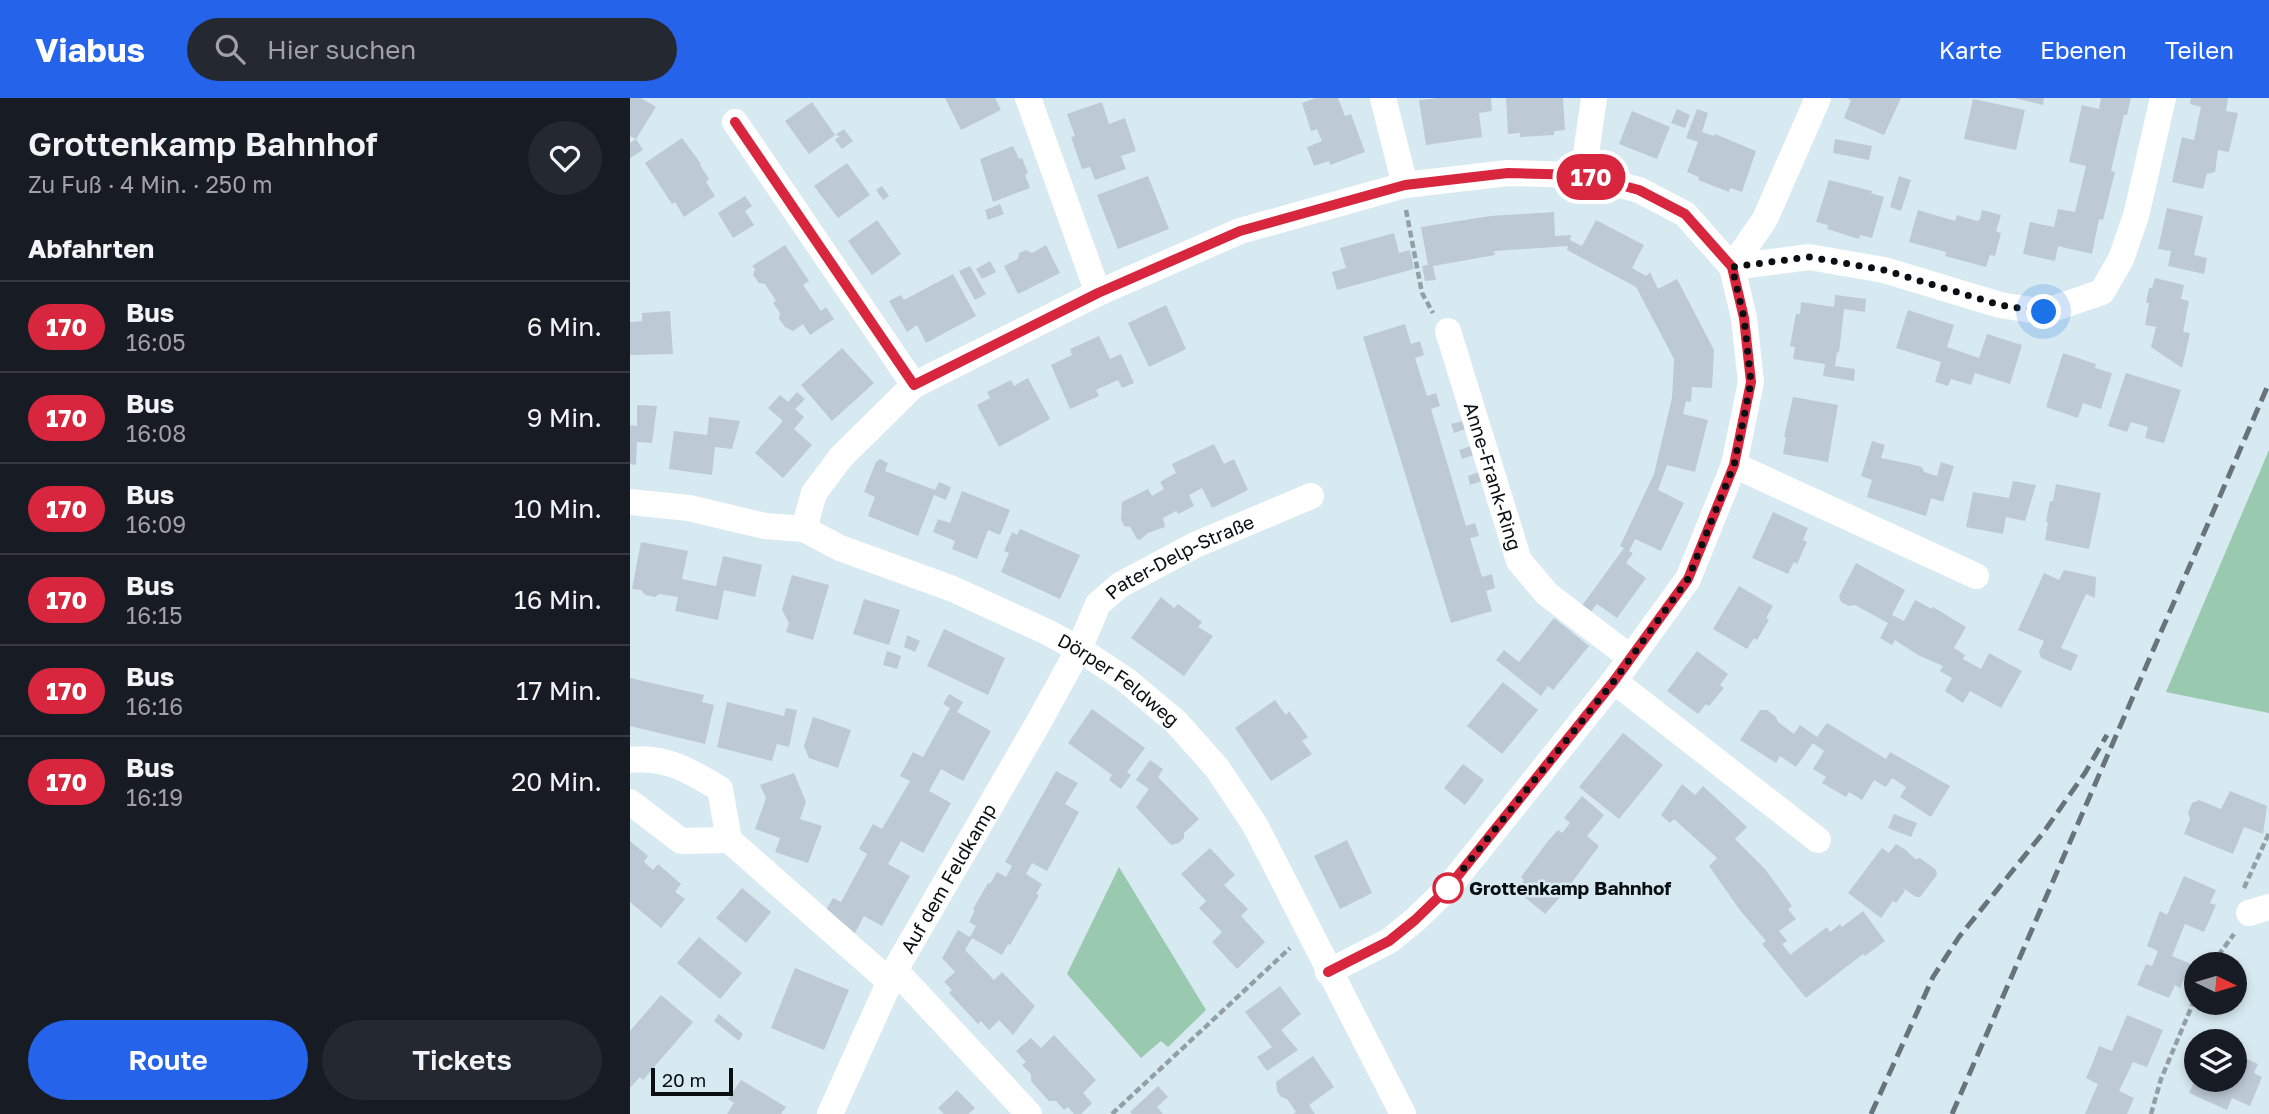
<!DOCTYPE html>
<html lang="de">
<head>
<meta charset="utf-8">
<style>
  :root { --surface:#171b24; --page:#242831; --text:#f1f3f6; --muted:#9ea1a6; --line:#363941; --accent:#2563eb }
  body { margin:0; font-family:"Golos Text",sans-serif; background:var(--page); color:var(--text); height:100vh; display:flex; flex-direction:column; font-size:26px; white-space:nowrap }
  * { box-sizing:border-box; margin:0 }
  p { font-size:23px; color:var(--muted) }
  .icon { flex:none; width:38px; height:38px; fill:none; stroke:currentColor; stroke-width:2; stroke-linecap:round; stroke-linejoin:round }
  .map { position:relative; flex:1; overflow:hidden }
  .sheet { display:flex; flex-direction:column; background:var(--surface); width:630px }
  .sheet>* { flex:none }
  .badge { padding:0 14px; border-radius:23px; font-size:24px; line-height:46px }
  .needle { width:46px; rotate:95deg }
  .fabs { position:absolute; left:1554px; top:854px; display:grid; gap:14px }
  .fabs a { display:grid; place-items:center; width:63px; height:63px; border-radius:50%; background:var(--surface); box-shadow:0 4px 10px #0003; font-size:35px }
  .scale { position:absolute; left:21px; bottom:18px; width:82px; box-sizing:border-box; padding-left:7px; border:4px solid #090f12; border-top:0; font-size:19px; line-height:24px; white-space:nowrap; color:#090f12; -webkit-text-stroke:5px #d8eaf1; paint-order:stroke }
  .you { position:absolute; width:35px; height:35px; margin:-18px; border:5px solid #fff; border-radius:50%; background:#1a73e8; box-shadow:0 0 0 10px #1a73e833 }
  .map>.badge { position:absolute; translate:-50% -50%; box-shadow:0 0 0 4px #fff }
  h2 { padding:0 28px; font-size:26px; line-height:63px }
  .round { display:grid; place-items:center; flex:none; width:74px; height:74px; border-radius:37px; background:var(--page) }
  .summary { display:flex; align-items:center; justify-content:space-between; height:119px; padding:0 28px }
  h1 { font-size:33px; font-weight:600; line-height:52px }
  .cta { display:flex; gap:14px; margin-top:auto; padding:14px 28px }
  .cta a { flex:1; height:80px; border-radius:42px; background:var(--accent); color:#fff; font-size:28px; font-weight:600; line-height:80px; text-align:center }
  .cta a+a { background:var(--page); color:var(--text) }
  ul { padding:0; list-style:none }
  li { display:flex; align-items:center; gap:21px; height:91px; padding:0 28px; border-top:2px solid var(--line) }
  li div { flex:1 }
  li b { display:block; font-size:26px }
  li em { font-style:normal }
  li .badge { min-width:77px; font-weight:700; text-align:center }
  header { display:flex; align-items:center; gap:42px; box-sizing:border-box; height:98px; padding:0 35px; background:var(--accent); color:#fff }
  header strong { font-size:33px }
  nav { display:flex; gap:38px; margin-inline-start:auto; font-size:24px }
  .search { width:490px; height:63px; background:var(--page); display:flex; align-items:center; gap:18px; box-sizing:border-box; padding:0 24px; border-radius:38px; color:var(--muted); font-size:26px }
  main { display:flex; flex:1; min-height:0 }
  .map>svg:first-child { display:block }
  .green { fill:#99c9ae }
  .building { fill:#bdc9d5 }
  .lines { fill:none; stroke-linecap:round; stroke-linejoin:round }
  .path { stroke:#92a0a6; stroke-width:4.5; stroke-dasharray:7 3.5; stroke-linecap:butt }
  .street { stroke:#fff; stroke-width:26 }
  .rail { stroke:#687479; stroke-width:5; stroke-dasharray:14 7; stroke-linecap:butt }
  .line-casing { stroke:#fff; stroke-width:16 }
  .line { stroke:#d7263d; stroke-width:10 }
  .walk { stroke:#090f12; stroke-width:7; stroke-dasharray:0 12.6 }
  .stop-dot { fill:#fff; stroke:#d7263d; stroke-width:3.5 }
  .labels { text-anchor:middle; stroke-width:5; stroke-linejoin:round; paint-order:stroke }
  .street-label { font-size:19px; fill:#090f12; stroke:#d8eaf1 }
  .stop-label { font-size:19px; font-weight:bold; fill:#090f12; stroke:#d8eaf1; text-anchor:start }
</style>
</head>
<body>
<header>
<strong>Viabus</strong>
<div class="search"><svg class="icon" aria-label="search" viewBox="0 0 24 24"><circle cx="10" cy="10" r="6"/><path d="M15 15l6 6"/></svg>Hier suchen</div>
<nav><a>Karte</a><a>Ebenen</a><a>Teilen</a></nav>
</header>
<main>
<section class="sheet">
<div class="summary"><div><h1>Grottenkamp Bahnhof</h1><p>Zu Fuß · 4 Min. · 250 m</p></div><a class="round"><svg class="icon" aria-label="heart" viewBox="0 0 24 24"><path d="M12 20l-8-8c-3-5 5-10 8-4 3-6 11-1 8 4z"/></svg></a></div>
<h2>Abfahrten</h2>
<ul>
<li><span class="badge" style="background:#d7263d;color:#fff">170</span><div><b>Bus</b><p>16:05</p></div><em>6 Min.</em></li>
<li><span class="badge" style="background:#d7263d;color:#fff">170</span><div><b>Bus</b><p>16:08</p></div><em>9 Min.</em></li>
<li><span class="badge" style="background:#d7263d;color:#fff">170</span><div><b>Bus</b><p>16:09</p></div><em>10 Min.</em></li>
<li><span class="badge" style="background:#d7263d;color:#fff">170</span><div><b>Bus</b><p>16:15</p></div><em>16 Min.</em></li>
<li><span class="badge" style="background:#d7263d;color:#fff">170</span><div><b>Bus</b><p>16:16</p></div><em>17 Min.</em></li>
<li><span class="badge" style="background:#d7263d;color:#fff">170</span><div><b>Bus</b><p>16:19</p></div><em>20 Min.</em></li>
</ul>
<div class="cta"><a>Route</a><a>Tickets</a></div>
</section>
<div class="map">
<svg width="1639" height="1016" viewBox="0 0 1639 1016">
  <rect width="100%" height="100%" fill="#d8eaf1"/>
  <!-- green -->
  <g class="green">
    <polygon points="1639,352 1639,615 1536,594"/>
    <polygon points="489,769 576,912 538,949 531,943 511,960 437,876"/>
  </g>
  <!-- building -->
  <g class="building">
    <polygon points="0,0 11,0 26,9 6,41 0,38"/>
    <polygon points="315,0 365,0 371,12 331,32"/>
    <polygon points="686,0 708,0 715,18 721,16 735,54 700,67 699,63 684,68 677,49 692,43 687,31 681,33 672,5"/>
    <polygon points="808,0 861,0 862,13 849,15 852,39 796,47 789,2"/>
    <polygon points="876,0 933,0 935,32 924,33 924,37 890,39 890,35 878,36"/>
    <polygon points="1216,0 1271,0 1254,37 1214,20 1221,2"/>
    <polygon points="1384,0 1414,0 1413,7"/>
    <polygon points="1471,0 1501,0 1497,17 1494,17 1481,73 1485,74 1473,122 1469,121 1462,156 1428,148 1425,163 1393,156 1400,124 1424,129 1428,111 1445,114 1456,68 1439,64 1452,7 1469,11"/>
    <polygon points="1561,0 1598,0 1596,13 1608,15 1599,54 1588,52 1585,74 1577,76 1573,91 1542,84 1552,39 1564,42 1571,9 1560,6"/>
    <polygon points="1343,1 1395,12 1386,52 1334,41"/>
    <polygon points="182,4 205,37 179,56 155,23"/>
    <polygon points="472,4 479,26 495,20 506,53 491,58 496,71 465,82 460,69 452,71 441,39 445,38 437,16"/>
    <polygon points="1047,11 1060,17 1055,30 1041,25"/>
    <polygon points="1067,11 1078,15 1072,34 1084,38 1085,36 1126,53 1112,94 1100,90 1099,94 1068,82 1069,79 1057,74 1068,44 1056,40"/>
    <polygon points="1002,13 1040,29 1027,61 989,46"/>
    <polygon points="214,31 223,43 212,51 205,42 210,38 205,37"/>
    <polygon points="52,40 71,66 70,67 79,81 76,84 85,98 54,119 45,104 42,106 15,65"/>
    <polygon points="6,41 13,52 0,60 0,45"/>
    <polygon points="1205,41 1242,48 1239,62 1203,55"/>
    <polygon points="383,48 389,61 392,60 398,75 395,77 400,90 363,104 350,61"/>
    <polygon points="217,65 240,97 208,120 184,88"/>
    <polygon points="518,78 539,131 488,151 467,97"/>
    <polygon points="1269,78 1281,82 1271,113 1260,109"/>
    <polygon points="1199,82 1242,93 1241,95 1254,99 1242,140 1230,137 1229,141 1197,131 1198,127 1186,124"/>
    <polygon points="252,88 259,98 253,102 246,92"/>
    <polygon points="115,98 122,108 115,113 124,127 103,140 88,115"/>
    <polygon points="370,106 374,116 358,122 355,112"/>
    <polygon points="1537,110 1573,118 1564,157 1577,160 1574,176 1538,168 1541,153 1528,151"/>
    <polygon points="1288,112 1325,123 1327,117 1347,123 1350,121 1352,112 1371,117 1366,133 1371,135 1365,158 1360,157 1356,169 1315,158 1316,154 1279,144"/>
    <polygon points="924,114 925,138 941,137 940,142 952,148 966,122 1014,147 1002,170 1016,178 1020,174 1028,191 1047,181 1084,252 1082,290 1062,289 1061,304 1056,303 1053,316 1078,322 1065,374 1037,367 1028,392 1054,405 1031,453 1005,441 999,453 1003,455 996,465 1016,480 987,520 967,506 960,515 951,509 994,450 990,448 1024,376 1042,300 1044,261 1006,189 937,152 938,148 864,153 865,157 803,168 806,182 795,183 792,168 798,167 791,129 860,118"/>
    <polygon points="247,122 271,156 242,177 218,143"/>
    <polygon points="764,135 769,155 780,152 784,171 707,192 702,174 716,170 710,150"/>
    <polygon points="155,147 179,183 173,187 191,213 196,209 204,221 180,237 173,226 163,233 155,229 149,221 150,215 143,205 146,203 135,186 129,185 123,177 125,171 122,168"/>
    <polygon points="416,147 430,175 388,196 374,168 388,161 389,155 396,152 402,155"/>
    <polygon points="360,163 366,174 352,181 346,171"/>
    <polygon points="340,168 356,196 345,202 329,173"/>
    <polygon points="323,176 346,218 296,245 287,227 277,234 259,203 271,197 274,202"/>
    <polygon points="1525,180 1554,187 1551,201 1559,203 1553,234 1560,235 1552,270 1521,249 1526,229 1515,227 1519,205 1516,205 1519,190 1522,190"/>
    <polygon points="1205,197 1236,201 1235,214 1214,211 1209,255 1207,254 1205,268 1225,271 1224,283 1193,278 1195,266 1163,261 1165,249 1160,248 1166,216 1170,216 1171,204 1204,209"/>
    <polygon points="536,207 556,251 519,269 498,225"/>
    <polygon points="1278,212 1324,227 1317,249 1349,260 1357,236 1392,247 1380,286 1345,275 1341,287 1321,281 1318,288 1305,284 1311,264 1266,250"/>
    <polygon points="40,213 43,256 0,257 0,224 12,223 12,215"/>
    <polygon points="775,226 781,246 790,243 794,257 785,260 797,298 806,295 810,308 801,311 836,428 845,425 849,438 840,440 852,479 862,476 865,490 856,493 862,513 821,525 733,239"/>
    <polygon points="469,238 480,261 491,256 504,285 492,290 488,282 466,292 469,298 440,311 421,267 442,257 440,251"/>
    <polygon points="212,250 244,285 202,323 171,287"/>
    <polygon points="1433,255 1466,266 1465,270 1482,275 1471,311 1453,305 1448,320 1416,309"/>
    <polygon points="1496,275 1551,292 1534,345 1515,340 1518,329 1501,324 1497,334 1478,328"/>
    <polygon points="398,280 420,321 369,349 347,307 360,300 357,294 381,282 384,288"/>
    <polygon points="167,294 175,301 165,311 174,319 164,331 182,347 153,380 125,355 153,323 138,310 150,297 158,304"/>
    <polygon points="1163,299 1208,307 1198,364 1153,356 1156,339 1154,339"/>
    <polygon points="7,307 27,308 22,345 7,344 6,367 0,366 0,327 7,328"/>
    <polygon points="79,319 110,323 102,351 85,349 82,377 39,371 44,333 77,337"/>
    <polygon points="833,323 836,331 824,335 821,326"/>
    <polygon points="1242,343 1255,347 1251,360 1280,366 1292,369 1294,374 1307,378 1311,364 1324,368 1313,404 1301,400 1296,418 1237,399 1242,382 1231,378"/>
    <polygon points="584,346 594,366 604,361 618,392 582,410 572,390 559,397 564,408 548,416 546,413 533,420 535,429 518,435 510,442 507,441 500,429 494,428 491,421 492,404 518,391 522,398 534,391 530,384 546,375 542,366"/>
    <polygon points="841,348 844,357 832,361 829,352"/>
    <polygon points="250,361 258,365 255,373 281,383 305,392 309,384 321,389 316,402 304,397 288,438 238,418 245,399 234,394 246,364"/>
    <polygon points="849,374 852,383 840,387 838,378"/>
    <polygon points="1383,383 1406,387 1395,423 1376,419 1373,436 1336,429 1343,394 1379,400"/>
    <polygon points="1426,386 1471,395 1459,451 1415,442 1418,424 1416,424 1418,413 1420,403 1423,403"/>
    <polygon points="332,393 380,412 370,437 358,432 347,461 322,451 325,443 303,434 308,421 320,425"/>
    <polygon points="1143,414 1178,430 1173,442 1177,444 1167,466 1164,464 1158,476 1122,460"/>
    <polygon points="390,431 450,457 430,501 371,474 379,455 374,453 382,434 387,437"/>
    <polygon points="11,444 58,453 52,481 86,488 93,458 132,467 125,499 94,492 88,522 45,513 48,499 29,496 25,499 15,497 11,492 2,491"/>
    <polygon points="1226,465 1275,492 1262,517 1274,523 1285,502 1302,511 1303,509 1336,529 1324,550 1335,557 1333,561 1351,571 1359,555 1392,573 1371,610 1340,593 1333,605 1315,593 1322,580 1310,573 1313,568 1288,557 1265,542 1262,547 1250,540 1258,525 1225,507 1219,508 1211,504 1209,498"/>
    <polygon points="1434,472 1466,479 1465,500 1456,496 1431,550 1448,557 1441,573 1411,560 1409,554 1414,543 1388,532 1414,475 1429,482"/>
    <polygon points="162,477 199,487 183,542 156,534 159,525 152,512"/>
    <polygon points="1109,488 1143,508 1136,520 1139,522 1127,542 1124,540 1117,551 1083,531"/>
    <polygon points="531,499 544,510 548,506 572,524 568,529 583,538 554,578 501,540"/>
    <polygon points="234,501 270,512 259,547 223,536"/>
    <polygon points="924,520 959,548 923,592 918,588 911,598 866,562 874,552 889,564"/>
    <polygon points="314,531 375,560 358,597 297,568"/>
    <polygon points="277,537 290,543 285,554 274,549"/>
    <polygon points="257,553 271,558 267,571 253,567"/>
    <polygon points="1067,553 1098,576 1090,587 1094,590 1079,608 1076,606 1068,616 1037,593"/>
    <polygon points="0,580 74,597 72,604 84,607 75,646 0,628"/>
    <polygon points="873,584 908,612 872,656 837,628"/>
    <polygon points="319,596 333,604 327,614 361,633 333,683 311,671 299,693 321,705 293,755 271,743 258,766 280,778 252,828 234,818 225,835 196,812 203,800 211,804 237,756 229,751 243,726 252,731 280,683 270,678 283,654 293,659 320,610 313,606"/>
    <polygon points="645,602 656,617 659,613 678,639 672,643 682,656 641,683 605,630"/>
    <polygon points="97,604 154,618 156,610 167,612 159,649 147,646 142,663 87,649"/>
    <polygon points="462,611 515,650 497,674 501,677 491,691 479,682 482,677 438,645"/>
    <polygon points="1130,612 1137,612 1146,619 1148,624 1164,636 1170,627 1187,639 1197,625 1256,661 1260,654 1320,688 1301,719 1270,699 1276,689 1262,680 1256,689 1244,682 1232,702 1219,694 1216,699 1192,685 1196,679 1183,671 1194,653 1183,645 1166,669 1150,658 1146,665 1110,642"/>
    <polygon points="183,619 221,632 208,670 179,660 174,648"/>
    <polygon points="993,635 1033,667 989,721 949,689"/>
    <polygon points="520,662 533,671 528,679 569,721 554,735 554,740 549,745 541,747 506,709 519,691 506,682"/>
    <polygon points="833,666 854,682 835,707 814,690"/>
    <polygon points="426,673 448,685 435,706 449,714 417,773 402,765 396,776 412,786 406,796 409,797 380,847 378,846 372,857 342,840 335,852 364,882 372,874 405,908 383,937 369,922 359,932 351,923 348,926 319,895 322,892 314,884 325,874 312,860 328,832 340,839 346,828 339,824 345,812 343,811 358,785 360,786 367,774 376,779 382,768 375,764"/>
    <polygon points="164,675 176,704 170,721 192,728 178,765 145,754 150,740 125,731 136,700 130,687"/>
    <polygon points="1052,686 1065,697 1073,688 1117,729 1105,741 1135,771 1162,808 1158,811 1166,821 1149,833 1157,843 1152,846 1160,856 1161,858 1161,856 1197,829 1200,834 1210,826 1212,829 1233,813 1255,843 1235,858 1233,856 1176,900 1132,846 1136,843 1109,811 1079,768 1087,760 1044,721 1040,725 1031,717"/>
    <polygon points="1600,693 1637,708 1633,736 1614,729 1603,756 1554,736 1560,721 1558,715 1562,705 1569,702 1591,711"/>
    <polygon points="952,698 974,717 957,738 969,748 934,795 915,816 886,792 894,782 891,779 918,743 928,732 932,735 940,725 934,720"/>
    <polygon points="1264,716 1287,725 1281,739 1258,730"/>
    <polygon points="717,742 742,795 710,811 684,758"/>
    <polygon points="0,743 18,758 14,764 23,772 28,766 51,786 45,794 55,801 31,830 0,804"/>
    <polygon points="1266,746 1276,752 1285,761 1290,760 1306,772 1307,777 1290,799 1286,799 1273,790 1275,793 1266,805 1263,803 1251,820 1218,795 1252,750 1259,755"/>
    <polygon points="580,750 605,777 594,787 618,811 611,818 635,844 607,871 582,844 592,834 569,810 576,803 551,776"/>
    <polygon points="1554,778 1586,792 1580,805 1586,807 1574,834 1555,826 1542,858 1561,866 1550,890 1545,887 1539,900 1507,887 1516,866 1522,868 1528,853 1517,848 1530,813 1537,817"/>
    <polygon points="112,790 141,814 116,845 86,820"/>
    <polygon points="69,839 112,875 90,901 47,865"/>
    <polygon points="165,870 219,892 194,952 141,930"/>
    <polygon points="650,888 671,916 651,932 668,952 637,973 627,959 642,949 615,914"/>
    <polygon points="31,897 63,924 13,982 10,979 0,990 0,933"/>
    <polygon points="89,916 113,936 109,943 84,923"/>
    <polygon points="1497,917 1533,932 1517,969 1503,964 1489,993 1504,1000 1497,1016 1455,1016 1468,986 1456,980 1463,964 1469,948 1482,953"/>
    <polygon points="424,937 466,982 453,995 462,1005 451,1016 444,1016 438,1009 434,1012 426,1003 419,1003 401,983 401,976 392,967 396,964 386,953 401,940 411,950"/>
    <polygon points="683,958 704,989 679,1007 685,1016 663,1016 666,1014 657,1001 651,999 647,993 646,984"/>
    <polygon points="1617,961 1628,966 1624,975 1632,979 1620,1008 1602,1000 1597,1012 1559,995 1565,982 1605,982 1605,978 1609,980"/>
    <polygon points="111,982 156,1009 151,1016 97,1016 104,1005 98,1001"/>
    <polygon points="528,988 538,999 527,1009 533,1016 503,1016 500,1014"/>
    <polygon points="327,992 345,1010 338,1016 314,1016 308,1010"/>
  </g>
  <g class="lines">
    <!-- path -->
    <g class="path">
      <polyline points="776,112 792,195 803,215"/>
      <polyline points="1614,790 1639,735"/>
      <polyline points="1582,866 1604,836"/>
      <polyline points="482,1016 660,850"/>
      <polyline points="1521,1016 1531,981 1566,898"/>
    </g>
    <!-- street -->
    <g class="street">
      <polyline points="398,0 468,195"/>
      <polyline points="753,0 775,87"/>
      <polyline points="105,24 284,287"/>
      <polyline points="953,77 964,0"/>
      <polyline points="1102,169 1179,159 1254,172 1370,207 1414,214 1472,194 1491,161 1506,118 1533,0"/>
      <polyline points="1102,169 1135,121 1188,0"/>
      <path id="s1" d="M818,233l71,230 28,33 84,64"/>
      <polyline points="1104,367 1346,478"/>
      <path id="s2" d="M0,404l59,6 76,18 39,3 36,19 113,41 94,43 32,17 47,31 50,42 41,46 38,57 148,289"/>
      <polyline points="174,431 184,395 211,359 284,287 468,195 610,133 775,87 878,75 953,77 1009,92 1055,116 1102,169 1114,220 1121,284 1104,367 1058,481 984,583 818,790 785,822 759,843 698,874"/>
      <polyline points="984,583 1188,742"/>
      <path d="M0,662c34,-5 62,12 90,29l9,51 160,141"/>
      <polyline points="0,704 51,743 99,742"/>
      <polyline points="1619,815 1639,809"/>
      <polyline points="265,872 399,1016"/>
      <path id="s3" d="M200,1016l65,-144 141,-243 43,-78 19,-45 22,-19 75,-40 116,-49"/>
    </g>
    <!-- rail -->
    <g class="rail">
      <polyline points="1241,1016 1303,879 1329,839 1413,735 1455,675 1477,637"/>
      <polyline points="1322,1016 1639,285"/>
    </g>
  </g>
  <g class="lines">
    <defs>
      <polyline id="line" points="105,24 284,287 468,195 610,133 775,87 878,75 953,77 1009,92 1055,116 1102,169 1114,220 1121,284 1104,367 1058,481 984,583 818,790 785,822 759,843 698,874"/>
    </defs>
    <!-- line casing -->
    <use href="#line" class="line-casing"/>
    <!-- line -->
    <use href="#line" class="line"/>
    <!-- walk -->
    <polyline class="walk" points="818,790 984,583 1058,481 1104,367 1121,284 1114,220 1102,169 1179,159 1254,172 1370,207 1414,214"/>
  </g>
  <!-- markers -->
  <circle class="stop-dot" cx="818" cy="790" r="14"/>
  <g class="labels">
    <!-- street labels -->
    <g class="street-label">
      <text dy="7" stroke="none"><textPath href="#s1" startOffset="152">Anne-Frank-Ring</textPath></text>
      <text dy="7" stroke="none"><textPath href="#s3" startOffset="672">Pater-Delp-Straße</textPath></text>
      <text dy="7" stroke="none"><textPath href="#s2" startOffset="527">Dörper Feldweg</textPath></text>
      <text dy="7" stroke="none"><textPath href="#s3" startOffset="264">Auf dem Feldkamp</textPath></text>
    </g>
    <!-- stop labels -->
    <g class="stop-label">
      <text x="839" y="797">Grottenkamp Bahnhof</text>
    </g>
  </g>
</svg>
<div class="fabs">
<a><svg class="needle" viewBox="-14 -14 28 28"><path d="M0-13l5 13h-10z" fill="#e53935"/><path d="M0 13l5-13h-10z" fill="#9ea1a6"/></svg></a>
<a><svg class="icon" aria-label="layers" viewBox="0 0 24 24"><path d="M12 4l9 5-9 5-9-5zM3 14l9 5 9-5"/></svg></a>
</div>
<div class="scale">20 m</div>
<div class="you" style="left:1414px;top:214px"></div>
<b class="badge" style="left:961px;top:79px;background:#d7263d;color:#fff">170</b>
</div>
</main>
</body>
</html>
